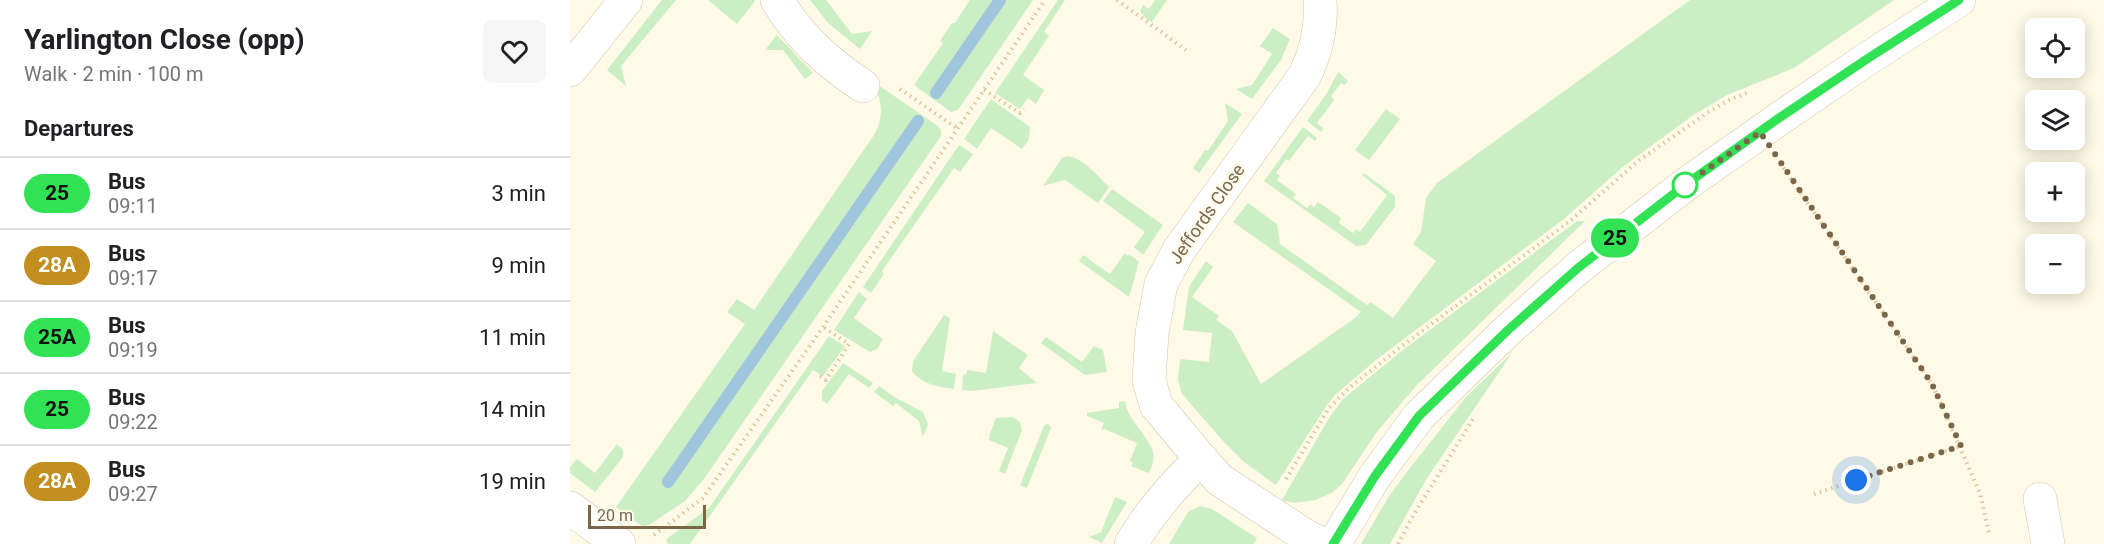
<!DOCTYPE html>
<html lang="en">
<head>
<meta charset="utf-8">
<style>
  :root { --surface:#fff; --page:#f6f6f6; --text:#202124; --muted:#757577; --line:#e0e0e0 }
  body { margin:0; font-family:Roboto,sans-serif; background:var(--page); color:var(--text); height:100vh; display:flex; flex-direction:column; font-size:22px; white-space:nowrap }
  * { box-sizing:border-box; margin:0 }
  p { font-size:20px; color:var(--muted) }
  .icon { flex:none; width:33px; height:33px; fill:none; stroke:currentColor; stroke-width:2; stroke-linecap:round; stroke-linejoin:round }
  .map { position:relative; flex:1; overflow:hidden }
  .panel { display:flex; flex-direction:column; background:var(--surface); width:570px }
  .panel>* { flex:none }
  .badge { padding:0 12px; border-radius:20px; font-size:21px; line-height:39px }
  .controls { position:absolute; left:1455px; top:18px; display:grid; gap:12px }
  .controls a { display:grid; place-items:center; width:60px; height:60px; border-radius:9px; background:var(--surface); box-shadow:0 3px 15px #0003; font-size:30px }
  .scale { position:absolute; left:18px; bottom:15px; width:118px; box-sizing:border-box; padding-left:6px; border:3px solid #7b6648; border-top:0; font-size:16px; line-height:21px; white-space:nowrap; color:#7b6648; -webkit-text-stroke:4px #fffcef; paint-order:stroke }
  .you { position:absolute; width:30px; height:30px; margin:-15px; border:4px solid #fff; border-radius:50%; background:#1a73e8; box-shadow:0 0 0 9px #1a73e833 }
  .map>.badge { position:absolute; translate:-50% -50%; box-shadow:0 0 0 3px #fff }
  h2 { padding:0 24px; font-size:22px; line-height:54px }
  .round { display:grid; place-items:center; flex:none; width:63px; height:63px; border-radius:9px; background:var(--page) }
  .headline { display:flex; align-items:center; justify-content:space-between; height:102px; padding:0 24px }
  h1 { font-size:28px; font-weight:700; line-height:45px }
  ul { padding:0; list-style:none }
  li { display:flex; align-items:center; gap:18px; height:72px; padding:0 24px; border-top:2px solid var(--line) }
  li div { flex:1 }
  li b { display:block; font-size:22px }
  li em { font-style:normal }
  li .badge { min-width:66px; font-weight:700; text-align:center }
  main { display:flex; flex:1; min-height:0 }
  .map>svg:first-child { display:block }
  .green { fill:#cceec4 }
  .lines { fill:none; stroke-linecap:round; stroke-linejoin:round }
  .stream { stroke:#9fc6dd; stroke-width:12 }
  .minor-casing { stroke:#d2c5ab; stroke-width:34 }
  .secondary-casing { stroke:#d5c6a9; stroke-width:34 }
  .path { stroke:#dcc49f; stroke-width:4; stroke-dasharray:1.5 4.5; stroke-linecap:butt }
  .minor { stroke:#fff; stroke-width:33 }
  .secondary { stroke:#fff; stroke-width:33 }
  .line-casing { stroke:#fff; stroke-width:14 }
  .line { stroke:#32e255; stroke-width:9 }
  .walk { stroke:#7b6648; stroke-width:6; stroke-dasharray:0 10.8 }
  .stop-dot { fill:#fff; stroke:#32e255; stroke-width:3 }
  .labels { text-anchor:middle; stroke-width:6; stroke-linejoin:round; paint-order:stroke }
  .street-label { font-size:18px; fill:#7b6648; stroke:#fffcef }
</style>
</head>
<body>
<main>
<section class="panel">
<div class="headline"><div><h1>Yarlington Close (opp)</h1><p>Walk · 2 min · 100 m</p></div><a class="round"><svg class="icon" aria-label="heart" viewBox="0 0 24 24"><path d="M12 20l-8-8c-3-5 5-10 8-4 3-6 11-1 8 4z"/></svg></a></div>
<h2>Departures</h2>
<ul>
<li><span class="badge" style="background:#32e255;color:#111">25</span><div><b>Bus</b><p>09:11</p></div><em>3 min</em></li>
<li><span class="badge" style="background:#c18e1f;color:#fff">28A</span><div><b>Bus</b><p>09:17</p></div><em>9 min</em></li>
<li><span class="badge" style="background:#32e255;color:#111">25A</span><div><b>Bus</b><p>09:19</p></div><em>11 min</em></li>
<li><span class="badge" style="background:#32e255;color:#111">25</span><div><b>Bus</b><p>09:22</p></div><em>14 min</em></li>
<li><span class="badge" style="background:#c18e1f;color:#fff">28A</span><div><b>Bus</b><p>09:27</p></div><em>19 min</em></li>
</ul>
</section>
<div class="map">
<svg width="1534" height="544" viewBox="0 0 1534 544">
  <rect width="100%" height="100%" fill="#fefae7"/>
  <!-- green -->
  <g class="green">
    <polygon points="92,0 106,0 51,66 56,86 37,70"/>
    <polygon points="138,0 184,0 185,1 167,24"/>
    <polygon points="240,0 256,0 282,34 302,31 290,49 258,23"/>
    <polygon points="400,0 463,0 388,110 381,112 344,85 373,43 370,41 382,23 385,23"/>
    <polygon points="488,0 495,0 474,32 479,36 453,75 474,90 466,104 458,98 450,109 425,93"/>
    <polygon points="585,0 597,0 582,22 576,19 570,11 573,5 579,9"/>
    <polygon points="1120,0 1324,0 1224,68 1157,95 1122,116 1054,166 994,219 806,360 765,395 757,405 706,485 674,462 654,442 612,394 608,380 610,359 639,362 642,333 613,330 619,287 636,261 643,267 622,297 649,316 646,320 662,331 691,384 785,318 791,312 663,222 678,203 707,224 710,244 797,305 801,302 823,318 866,261 843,244 851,232 856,198 867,183"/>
    <polygon points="703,28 720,39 711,60 682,99 666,89 682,85 702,54 690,46"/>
    <polygon points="207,35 243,73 235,79 213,50 195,50"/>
    <polygon points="768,72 778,81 775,85 771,83 761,96 764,100 747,123 754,129 751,132 737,121 757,93"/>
    <path d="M301,80l67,46 3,4v6l-237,343 -19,22 -36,24 -7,1 -26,-19 129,-183 -18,-12 10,-13 17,11 120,-175c11,-19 8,-37 -3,-55z"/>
    <polygon points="421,99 460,127 459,139 452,149 421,128 407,149 394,139"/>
    <polygon points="655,103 672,114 629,173 623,168 635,150 638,151 658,121"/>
    <polygon points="816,109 830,119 799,160 785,150"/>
    <polygon points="733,127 747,138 745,141 738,136 719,161 716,159 706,173 710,176 707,180 726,194 723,198 737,208 741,204 744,207 748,202 771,218 769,223 783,233 786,229 790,232 817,195 792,175 794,173 825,196 825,207 796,245 786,246 694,181"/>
    <polygon points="389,145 403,154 390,172 384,168 312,271 314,274 301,293 293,287"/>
    <path d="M498,156c16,3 30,20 41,31l-11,16 -33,-23 -22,6 19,-28z"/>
    <polygon points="542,189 593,225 573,255 564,247 575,232 533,201"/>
    <polygon points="1007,221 1015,221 846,386 806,433 772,484 763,492 746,500 724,503 712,500 759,418 773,399 834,349"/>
    <polygon points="555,253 558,256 559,254 569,262 559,297 509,261 513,255 540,274"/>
    <polygon points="289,292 297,299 284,318 313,339 307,349 300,352 264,330"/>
    <path d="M374,315l6,3 -8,53 14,3 -2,15c-15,-2 -33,-5 -42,-18l1,-10z"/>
    <polygon points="423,331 458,355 449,368 467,383 402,391 392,390 393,374 396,375 397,370 416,373"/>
    <polygon points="259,336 275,346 253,376 243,370 120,544 98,544 96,540 99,537 139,508"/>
    <polygon points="476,337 512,362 524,346 533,350 537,372 515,375 471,343"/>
    <polygon points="942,353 857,478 820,544 791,544 819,496 840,468 896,397"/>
    <polygon points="273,363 303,383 299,388 279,374 257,404 252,400 252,391"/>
    <polygon points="309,386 326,398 353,412 358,424 353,437 349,421 326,403 323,406 304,392"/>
    <path d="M555,401c2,25 44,46 23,72l-17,-7 2,-3 -3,-2 7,-18 -33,-14 -3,1 3,-7 -17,-7v-3l32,-5v-6z"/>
    <polygon points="443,417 450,422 452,430 435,474 429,471 438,448 419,440 420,436 419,436 426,418"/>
    <polygon points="476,424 480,425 481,428 457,488 450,485 474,426"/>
    <polygon points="47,444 53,450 53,457 25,492 0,473 0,467 7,459 25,473"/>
    <polygon points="545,497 557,502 532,543 519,537 531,532"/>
    <polygon points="630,506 642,509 687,538 684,544 599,544 618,512"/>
  </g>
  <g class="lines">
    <!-- stream -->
    <g class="stream">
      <polyline points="366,93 430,0"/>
      <polyline points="98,482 348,121"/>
    </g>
    <defs>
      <g id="minor">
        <path d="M207,0c22,37 51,63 86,86"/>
        <path d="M750,0c2,27 -3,50 -15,75l-126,175 -18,34 -9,49 -3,47 7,25 45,54 19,21 89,58 14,6"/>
        <polyline points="0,70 56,0"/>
        <polyline points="1470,499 1478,544"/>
        <polyline points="0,508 49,544"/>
        <path d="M561,544c19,-32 42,-59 70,-85"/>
      </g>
      <polyline id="secondary" points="764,544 805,476 849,416 938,330 1008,268 1115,185 1209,119 1297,59 1389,0"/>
    </defs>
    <!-- minor casing -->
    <use href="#minor" class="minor-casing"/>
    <!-- secondary casing -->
    <use href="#secondary" class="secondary-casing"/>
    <!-- path -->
    <g class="path">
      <polyline points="547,0 616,50"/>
      <polyline points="330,89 388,129"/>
      <polyline points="414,90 450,113 454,109"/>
      <polyline points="1210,163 1362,384 1410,493 1419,534"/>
      <polyline points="250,376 256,380 279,344 253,327"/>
      <polyline points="716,479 759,408 780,387 832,346 1000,221 1068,161 1137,113 1159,100 1179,92"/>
      <polyline points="1244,494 1391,446"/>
      <polyline points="84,535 133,498 253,327 475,0"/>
      <polyline points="828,544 843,516 903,419"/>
    </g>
    <!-- minor -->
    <use href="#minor" class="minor"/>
    <!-- secondary -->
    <use href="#secondary" class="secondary"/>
  </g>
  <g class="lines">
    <defs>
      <polyline id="line" points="763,544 805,476 849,416 938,330 1008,268 1115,185 1209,118 1297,59 1389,0"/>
    </defs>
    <!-- line casing -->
    <use href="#line" class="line-casing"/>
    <!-- line -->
    <use href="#line" class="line"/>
    <!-- walk -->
    <polyline class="walk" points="1115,185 1190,132 1362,384 1391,446 1286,480"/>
  </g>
  <!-- markers -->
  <circle class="stop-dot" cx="1115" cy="185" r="12"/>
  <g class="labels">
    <!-- street labels -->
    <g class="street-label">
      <text transform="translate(637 214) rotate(-55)" y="6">Jeffords Close</text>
    </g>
  </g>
</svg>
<div class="controls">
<a><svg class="icon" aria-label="locate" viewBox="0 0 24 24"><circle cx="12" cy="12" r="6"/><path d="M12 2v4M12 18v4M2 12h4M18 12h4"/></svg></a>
<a><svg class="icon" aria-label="layers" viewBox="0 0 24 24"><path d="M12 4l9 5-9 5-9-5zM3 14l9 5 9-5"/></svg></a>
<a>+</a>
<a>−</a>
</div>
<div class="scale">20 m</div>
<div class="you" style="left:1286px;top:480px"></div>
<b class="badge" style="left:1045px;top:238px;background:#32e255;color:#111">25</b>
</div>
</main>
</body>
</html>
